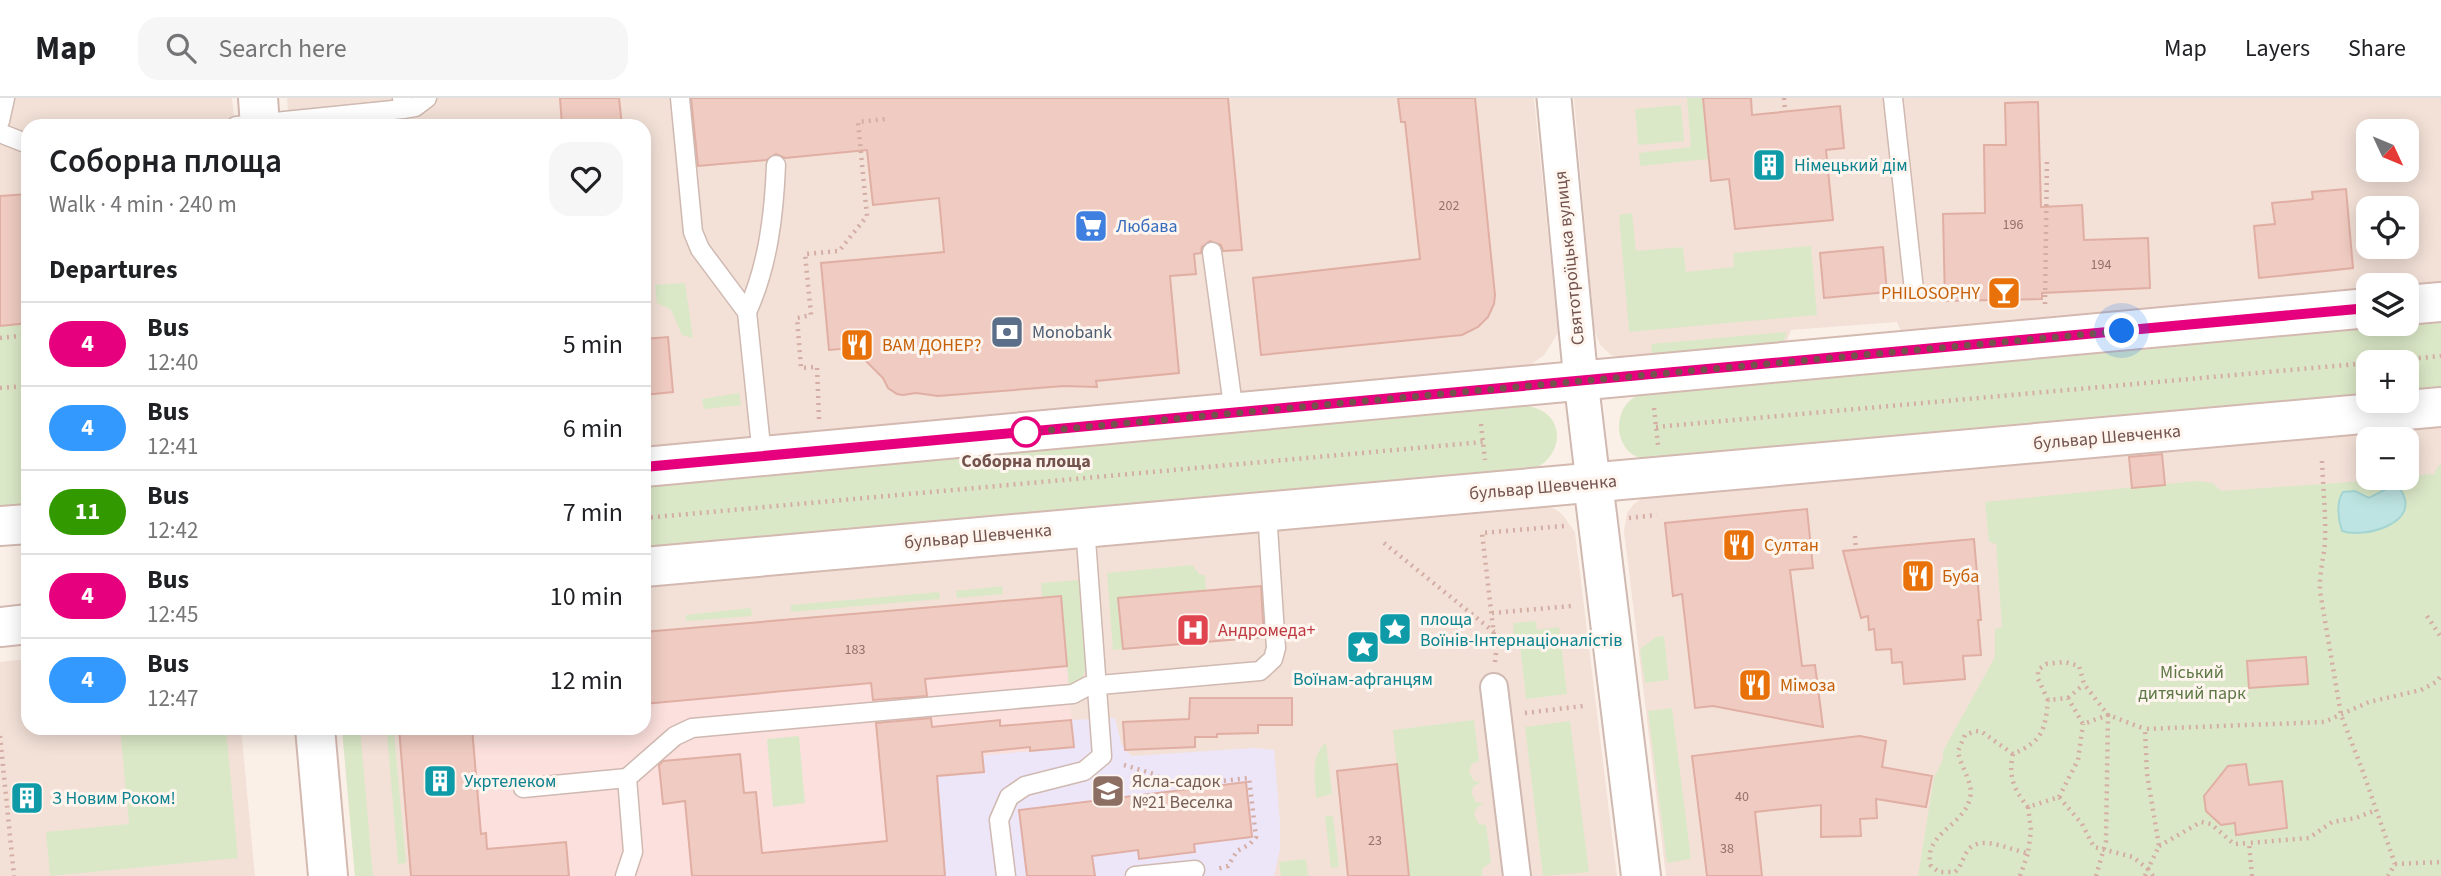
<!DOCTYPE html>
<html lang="en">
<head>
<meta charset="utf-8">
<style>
  :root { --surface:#fff; --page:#f6f6f6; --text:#202124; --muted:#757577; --line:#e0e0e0 }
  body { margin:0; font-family:"Source Sans 3",sans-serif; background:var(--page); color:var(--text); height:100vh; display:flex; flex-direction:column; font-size:26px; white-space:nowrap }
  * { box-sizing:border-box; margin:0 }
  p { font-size:23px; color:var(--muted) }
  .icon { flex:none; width:38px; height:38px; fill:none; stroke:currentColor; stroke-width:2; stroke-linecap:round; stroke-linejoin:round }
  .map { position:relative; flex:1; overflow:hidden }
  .drawer { position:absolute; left:21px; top:21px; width:630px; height:616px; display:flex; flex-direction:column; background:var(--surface); border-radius:21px; box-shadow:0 4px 18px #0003 }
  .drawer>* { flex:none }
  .badge { padding:0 14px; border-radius:23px; font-size:24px; line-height:46px }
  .needle { width:46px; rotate:134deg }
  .controls { position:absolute; left:2356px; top:21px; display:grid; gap:14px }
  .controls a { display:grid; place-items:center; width:63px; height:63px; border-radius:14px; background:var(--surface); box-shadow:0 4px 18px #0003; font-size:35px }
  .you { position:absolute; width:35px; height:35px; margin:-18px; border:5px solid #fff; border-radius:50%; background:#1a73e8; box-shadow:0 0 0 10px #1a73e833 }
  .map>.badge { position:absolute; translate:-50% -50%; box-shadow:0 0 0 4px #fff }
  h2 { padding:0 28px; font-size:26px; line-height:63px }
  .round { display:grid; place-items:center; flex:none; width:74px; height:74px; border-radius:21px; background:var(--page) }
  .summary { display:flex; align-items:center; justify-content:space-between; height:119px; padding:0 28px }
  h1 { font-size:33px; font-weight:600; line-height:52px }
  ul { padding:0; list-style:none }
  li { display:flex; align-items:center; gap:21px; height:84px; padding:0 28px; border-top:2px solid var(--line) }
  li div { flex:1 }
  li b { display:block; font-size:26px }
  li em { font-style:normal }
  li .badge { min-width:77px; font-weight:700; text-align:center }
  header { display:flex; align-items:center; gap:42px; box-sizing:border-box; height:98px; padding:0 35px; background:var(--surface); border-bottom:2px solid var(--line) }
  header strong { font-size:33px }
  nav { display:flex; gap:38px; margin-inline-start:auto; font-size:24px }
  .search { width:490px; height:63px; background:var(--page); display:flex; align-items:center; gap:18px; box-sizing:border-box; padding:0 24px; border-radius:21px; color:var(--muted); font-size:26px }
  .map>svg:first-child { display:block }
  .residential { fill:#f3e1d7; fill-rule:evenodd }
  .commercial { fill:#fbe0dd }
  .education { fill:#ede5f8 }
  .green { fill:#dbe8c7 }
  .water { fill:#bde4e2; stroke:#a4d5d3; stroke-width:2 }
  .building { fill:#efcbc1; stroke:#e1aea3; stroke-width:2 }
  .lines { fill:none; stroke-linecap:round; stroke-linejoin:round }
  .service-casing { stroke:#cfb9b1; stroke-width:21 }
  .pedestrian-casing { stroke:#cfb9b1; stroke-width:30 }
  .minor-casing { stroke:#cfb9b1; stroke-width:37 }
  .tertiary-casing { stroke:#cfb9b1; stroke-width:42 }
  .secondary-casing { stroke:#d4b9b1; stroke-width:42 }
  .path { stroke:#d4ada4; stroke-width:4.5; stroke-dasharray:2 5; stroke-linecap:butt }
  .service { stroke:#fff; stroke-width:18 }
  .pedestrian { stroke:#fff; stroke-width:26 }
  .minor { stroke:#fff; stroke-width:33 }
  .tertiary { stroke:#fff; stroke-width:38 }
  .secondary { stroke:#fff; stroke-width:38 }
  .line-casing { stroke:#fff; stroke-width:16 }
  .line { stroke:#e6007e; stroke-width:10 }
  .walk { stroke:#74534d; stroke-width:7; stroke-dasharray:0 12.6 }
  .stop-dot { fill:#fff; stroke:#e6007e; stroke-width:3.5 }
  .labels { text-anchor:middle; stroke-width:6; stroke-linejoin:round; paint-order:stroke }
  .number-label { font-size:14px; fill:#93716a }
  .culture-label { font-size:18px; fill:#0d838f; stroke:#fef5ef; text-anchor:start }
  .shop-label { font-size:18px; fill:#366cbe; stroke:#fef5ef; text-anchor:start }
  .street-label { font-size:18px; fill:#74534d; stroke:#fef5ef }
  .food-label { font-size:18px; fill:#c56008; stroke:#fef5ef; text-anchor:start }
  .service-label { font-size:18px; fill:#4e5e75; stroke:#fef5ef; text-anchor:start }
  .stop-label { font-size:18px; font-weight:bold; fill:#74534d; stroke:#fef5ef }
  .health-label { font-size:18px; fill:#be3a42; stroke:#fef5ef; text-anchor:start }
  .park-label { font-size:18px; fill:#5f7946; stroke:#fef5ef }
  .education-label { font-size:18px; fill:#785e54; stroke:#fef5ef; text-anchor:start }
</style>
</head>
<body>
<header>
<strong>Map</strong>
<div class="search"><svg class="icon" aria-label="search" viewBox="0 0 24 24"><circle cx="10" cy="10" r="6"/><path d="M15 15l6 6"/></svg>Search here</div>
<nav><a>Map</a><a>Layers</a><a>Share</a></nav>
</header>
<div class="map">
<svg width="2441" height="778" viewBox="0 0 2441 778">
  <rect width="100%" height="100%" fill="#fbf0e8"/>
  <!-- residential -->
  <g class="residential">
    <polygon points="0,0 232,0 235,28 28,28 28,406 0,409"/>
    <polygon points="287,0 1534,0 1558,235 1544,257 1532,266 1518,270 644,349 644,28 289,28"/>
    <path d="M1574,0h867v189l-35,3v-5h-38v8l-466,41 -5,-12 -106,8 -6,15 -162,13 -12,-3 -11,-10 -6,-16zM2368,33h38v39h-38zM2368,110h38v39h-38z"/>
    <path d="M2441,327v451h-775l-42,-345 3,-18 6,-8 8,-6 10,-3zM2368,341h38v39h-38z"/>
    <polygon points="1543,408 1553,410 1562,416 1575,434 1617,778 355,778 342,630 644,630 644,487"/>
    <polygon points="28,561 28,630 241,630 255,778 0,778 0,564"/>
  </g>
  <!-- commercial -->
  <polygon class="commercial" points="1061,498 1074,649 982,657 945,765 945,778 411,778 399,630 644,630 644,534"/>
  <!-- education -->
  <polygon class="education" points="1115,620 1121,645 1125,652 1132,658 1254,650 1274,652 1280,724 1280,751 1274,778 945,778 935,662 1074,649 1071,622"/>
  <!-- green -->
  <g class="green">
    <polygon points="1687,0 1702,0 1708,61 1640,68 1639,55 1691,49"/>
    <polygon points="1681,7 1684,43 1638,47 1635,11"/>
    <polygon points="1632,115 1636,153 1683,149 1686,174 1734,169 1733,155 1811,148 1817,217 1629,234 1619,117"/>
    <polygon points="685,185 693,240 682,237 671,212 657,205 655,187"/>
    <path d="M2441,222v67l-35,3v-28h-38v32l-722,65c-33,-3 -37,-54 -5,-65l104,-12z"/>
    <polygon points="28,225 28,406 0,409 0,228"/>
    <polygon points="1787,234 1783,245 1652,256 1651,246"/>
    <polygon points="739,295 741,307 704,311 702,301"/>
    <path d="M1523,308c40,1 46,46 11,63l-890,79v-64z"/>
    <polygon points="2441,366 2441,778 1918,778 1934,680 1943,661 1943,653 1995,559 1995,531 2002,529 1996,446 1989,444 1985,404 2197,383 2213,385 2221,393 2406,380 2406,378 2434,376 2438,368"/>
    <polygon points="1192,467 1200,477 1205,477 1206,493 1119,500 1123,551 1113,552 1107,475"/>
    <polygon points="1080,482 1087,567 1082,581 1069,588 1061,498 1042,499 1041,485"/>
    <polygon points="1002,488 1003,496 957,500 956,493"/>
    <polygon points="939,494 940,501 791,514 791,507"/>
    <polygon points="751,510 752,518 686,523 686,517"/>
    <polygon points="1536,523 1537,532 1559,529 1567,596 1526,601 1520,548 1515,548 1513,525"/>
    <polygon points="1664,538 1669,582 1645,585 1640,551 1656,539"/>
    <polygon points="1672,610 1691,761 1667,765 1648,613"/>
    <polygon points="1474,622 1479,663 1472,666 1469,673 1474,683 1481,684 1474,688 1471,694 1476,704 1484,706 1477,709 1474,716 1479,726 1486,727 1491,764 1482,771 1482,778 1409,778 1393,632"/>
    <polygon points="1570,623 1589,774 1543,778 1525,629"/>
    <polygon points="120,630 226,630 238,760 50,778 46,734 129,726"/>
    <polygon points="342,630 360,630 373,778 355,778"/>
    <polygon points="394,635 406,765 398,766 387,636"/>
    <polygon points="799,638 805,705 773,709 767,641"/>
    <path d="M1326,645l6,51 -16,4c-1,-18 -6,-43 10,-55z"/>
    <polygon points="1325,718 1333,718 1339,769 1331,770"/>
    <polygon points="1306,761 1308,778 1281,778 1279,764"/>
  </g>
  <!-- water -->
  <path class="water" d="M2390,389l10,2c24,34 -37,50 -58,42 -4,-12 -6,-29 1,-39l12,-1 14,7z"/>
  <!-- building -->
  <g class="building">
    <polygon points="560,0 619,0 622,28 562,28"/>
    <polygon points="691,0 1228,0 1242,152 1223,153 1221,147 1210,143 1202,149 1201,155 1194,156 1196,176 1170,178 1179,275 1096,283 1097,289 1064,288 938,298 916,295 903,297 897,296 888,290 883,280 853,250 829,252 821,165 944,154 939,100 873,107 867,52 785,60 776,56 766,62 698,68"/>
    <polygon points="1398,0 1475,0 1495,197 1494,206 1488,219 1478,229 1462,237 1261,257 1253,180 1420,161 1405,24 1401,24"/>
    <polygon points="1703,0 1751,0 1752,17 1840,8 1844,50 1826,52 1833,122 1735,131 1729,81 1711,83"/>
    <polygon points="2038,4 2041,109 2082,107 2084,142 2148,140 2150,190 2042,195 2042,201 1945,203 1943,116 1985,115 1984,47 2006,47 2005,5"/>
    <polygon points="2346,91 2353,170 2259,180 2254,128 2275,126 2272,105 2313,101 2312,94"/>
    <polygon points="28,96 28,225 0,228 0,98"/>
    <polygon points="1883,149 1887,194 1824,200 1820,155"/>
    <polygon points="668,239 673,294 644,297 644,241"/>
    <polygon points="2162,356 2165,387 2132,390 2129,359"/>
    <polygon points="1807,411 1813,470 1790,472 1802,568 1815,567 1823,629 1713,608 1695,610 1682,496 1673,498 1665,425"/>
    <polygon points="1974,441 1981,522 1978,522 1981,557 1963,558 1965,581 1904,586 1902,564 1892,565 1891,551 1876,552 1874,531 1869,532 1868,518 1861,520 1843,453"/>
    <polygon points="1261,488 1264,539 1123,551 1118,500"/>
    <polygon points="1061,498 1067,568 925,581 927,598 873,602 871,585 644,606 644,534"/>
    <polygon points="2306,559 2308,586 2249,590 2247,563"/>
    <polygon points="1190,600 1292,600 1292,627 1258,627 1258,635 1217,636 1217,639 1195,639 1195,649 1125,652 1123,624 1189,621"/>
    <polygon points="931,620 932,629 1000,622 1000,628 1071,622 1074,649 1030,653 1030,649 982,654 984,674 937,678 945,778 692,778 685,703 663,706 659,667 663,663 740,656 744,695 756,694 762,755 887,743 876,625"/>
    <polygon points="399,630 472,630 481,736 486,735 487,751 566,744 569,778 411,778"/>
    <polygon points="1860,638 1886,643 1882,669 1932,678 1926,709 1876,701 1877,720 1860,721 1861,738 1821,739 1821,707 1755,714 1762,778 1707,778 1692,658"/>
    <polygon points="1397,666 1409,778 1348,778 1337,673"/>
    <polygon points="2246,666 2249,687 2282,683 2287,730 2236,737 2235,725 2221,727 2206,713 2204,698 2228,668"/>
    <polygon points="1246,684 1252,739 1194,746 1195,754 1139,761 1138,752 1092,758 1095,778 1027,778 1019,712"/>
  </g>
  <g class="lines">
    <defs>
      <g id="service">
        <polyline points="680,0 693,134 700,151 747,214 762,358"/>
        <polyline points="1893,0 1914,192"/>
        <polyline points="403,11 415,9 427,0"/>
        <polyline points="0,23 5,0"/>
        <polyline points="236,28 403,11 402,0"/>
        <polyline points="0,35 28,46"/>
        <polyline points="1212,154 1234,315"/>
        <path d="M747,214c21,-46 27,-97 29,-147"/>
        <polyline points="523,690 627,680"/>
        <polyline points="625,778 633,754 627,680 675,638 692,630 1073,596 1088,588 1260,573 1273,561 1276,550 1267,414"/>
        <polyline points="1006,778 999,722 1009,699 1025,688 1084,673 1102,658 1085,428"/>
        <polyline points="1135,778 1195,772"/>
      </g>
      <polyline id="pedestrian" points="1494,589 1517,778"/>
      <polyline id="minor" points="1554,0 1581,283 1593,384"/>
      <polyline id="tertiary" points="1593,384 1641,778"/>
      <g id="secondary">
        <polyline points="258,0 260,28"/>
        <polyline points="2406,207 2441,204"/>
        <polyline points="644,369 2368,210"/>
        <polyline points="0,428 28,426"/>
        <polyline points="644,469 2441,309"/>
        <polyline points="0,529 28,526"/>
        <polyline points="315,630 328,778"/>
      </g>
    </defs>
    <!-- service casing -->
    <use href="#service" class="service-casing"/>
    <!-- pedestrian casing -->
    <use href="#pedestrian" class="pedestrian-casing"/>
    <!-- minor casing -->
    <use href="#minor" class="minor-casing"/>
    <!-- tertiary casing -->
    <use href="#tertiary" class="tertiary-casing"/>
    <!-- secondary casing -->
    <use href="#secondary" class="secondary-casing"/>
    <!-- path -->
    <g class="path">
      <polyline points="1784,0 1785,14"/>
      <polyline points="2045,206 2047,60"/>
      <polyline points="0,240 28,237"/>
      <polyline points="2377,264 2441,258"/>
      <polyline points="0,290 28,288"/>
      <polyline points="1654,310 1658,347"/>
      <polyline points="819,321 817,269 801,270 797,220 811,217 805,156 839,153 867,118 858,24 886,21"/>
      <polyline points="1481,326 1485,362"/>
      <polyline points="1656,329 2368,265"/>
      <path d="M2322,363c1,26 4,53 3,80 -1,17 -6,32 -5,50l21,124 21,54 33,95 -7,12"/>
      <polyline points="644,420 1483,344"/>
      <polyline points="1629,420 1657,417"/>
      <polyline points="1855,438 1856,452"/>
      <polyline points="1384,445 1494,534"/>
      <polyline points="1492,515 1571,508"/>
      <polyline points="2427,518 2441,539"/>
      <polyline points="1495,564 1496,555 1482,435 1564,428"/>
      <polyline points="2068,600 2084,586"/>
      <path d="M2048,602l-10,-21v-9l8,-6 19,-2 14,4 5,18 24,31 -25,9 -15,-26 -20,2c-3,30 -5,41 -35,54l-31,-22 -6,-1 -11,4 -7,16c2,16 16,31 12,47 -6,28 -48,36 -39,68l8,6h16c8,-7 8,-18 16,-25 15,-11 41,4 57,6l3,-23 -3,-23 31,-10 23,27 12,23 39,10 15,12 -3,7"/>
      <polyline points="1525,615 1583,608"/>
      <polyline points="0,638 14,778"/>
      <path d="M2013,656c-5,23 1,36 15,53"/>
      <polyline points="1124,667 1154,676 1170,687 1176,688 1249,680 1256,739 1250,746 1237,753 1228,768 1217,771"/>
      <polyline points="2059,699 2078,662 2083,626"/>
      <polyline points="2159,748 2201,724 2211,726 2234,746 2249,745"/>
      <polyline points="2395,766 2441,764"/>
      <polyline points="2020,778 2028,755"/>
      <polyline points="2096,778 2106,743 2108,617 2145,631"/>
      <polyline points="2153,778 2148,771 2159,748 2147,676 2145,631 2324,624 2369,604 2421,592 2436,584 2441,578"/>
      <polyline points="2252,778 2249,745 2309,740 2332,724 2356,720 2376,712"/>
    </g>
    <!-- service -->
    <use href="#service" class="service"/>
    <!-- pedestrian -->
    <use href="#pedestrian" class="pedestrian"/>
    <!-- minor -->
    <use href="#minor" class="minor"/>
    <!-- tertiary -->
    <use href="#tertiary" class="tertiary"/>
    <!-- secondary -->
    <use href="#secondary" class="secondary"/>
  </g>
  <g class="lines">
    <defs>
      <polyline id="line" points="644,369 2368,210"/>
    </defs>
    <!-- line casing -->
    <use href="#line" class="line-casing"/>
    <!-- line -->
    <use href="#line" class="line"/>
    <!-- walk -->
    <polyline class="walk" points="1026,334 1020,335 2122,233"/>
  </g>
  <!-- icons -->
  <defs>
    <symbol id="building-square" viewBox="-11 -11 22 22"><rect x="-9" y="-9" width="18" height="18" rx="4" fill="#0f9aa8" stroke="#fef5ef"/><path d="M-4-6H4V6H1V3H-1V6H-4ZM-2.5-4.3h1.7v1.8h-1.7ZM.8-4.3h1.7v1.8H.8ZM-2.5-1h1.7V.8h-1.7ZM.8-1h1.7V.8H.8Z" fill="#fff"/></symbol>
    <symbol id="supermarket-square" viewBox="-11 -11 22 22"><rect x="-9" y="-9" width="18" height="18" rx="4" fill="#3f7fe0" stroke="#fef5ef"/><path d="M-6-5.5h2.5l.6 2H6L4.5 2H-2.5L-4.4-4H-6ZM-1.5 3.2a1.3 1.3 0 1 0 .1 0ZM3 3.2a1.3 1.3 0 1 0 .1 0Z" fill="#fff"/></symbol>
    <symbol id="bar-square" viewBox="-11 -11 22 22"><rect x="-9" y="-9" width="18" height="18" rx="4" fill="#e8710a" stroke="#fef5ef"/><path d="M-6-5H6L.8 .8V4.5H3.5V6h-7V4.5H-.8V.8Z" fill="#fff"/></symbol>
    <symbol id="bank-square" viewBox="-11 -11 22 22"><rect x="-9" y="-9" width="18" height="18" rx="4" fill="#5c6f8a" stroke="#fef5ef"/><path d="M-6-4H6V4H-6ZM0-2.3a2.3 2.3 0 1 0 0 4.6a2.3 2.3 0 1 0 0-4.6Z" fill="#fff"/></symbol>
    <symbol id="restaurant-square" viewBox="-11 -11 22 22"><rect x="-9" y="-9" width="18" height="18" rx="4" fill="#e8710a" stroke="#fef5ef"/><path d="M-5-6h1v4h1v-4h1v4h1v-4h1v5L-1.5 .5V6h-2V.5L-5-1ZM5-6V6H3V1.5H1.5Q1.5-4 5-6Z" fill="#fff"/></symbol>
    <symbol id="sight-square" viewBox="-11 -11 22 22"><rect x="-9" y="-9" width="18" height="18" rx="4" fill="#0f9aa8" stroke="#fef5ef"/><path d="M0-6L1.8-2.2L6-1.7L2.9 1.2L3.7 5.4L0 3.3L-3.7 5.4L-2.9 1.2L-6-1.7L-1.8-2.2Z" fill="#fff"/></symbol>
    <symbol id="hospital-square" viewBox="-11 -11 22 22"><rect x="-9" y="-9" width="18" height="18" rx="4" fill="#e0444e" stroke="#fef5ef"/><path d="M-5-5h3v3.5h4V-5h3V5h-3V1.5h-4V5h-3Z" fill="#fff"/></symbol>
    <symbol id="school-square" viewBox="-11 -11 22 22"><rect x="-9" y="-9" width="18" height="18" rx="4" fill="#8d6e63" stroke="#fef5ef"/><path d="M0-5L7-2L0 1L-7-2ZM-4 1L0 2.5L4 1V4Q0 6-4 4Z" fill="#fff"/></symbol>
  </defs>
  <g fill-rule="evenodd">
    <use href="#building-square" x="1750" y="48" width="38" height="38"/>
    <use href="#supermarket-square" x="1072" y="109" width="38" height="38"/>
    <use href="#bar-square" x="1985" y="176" width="38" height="38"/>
    <use href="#bank-square" x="988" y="215" width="38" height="38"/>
    <use href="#restaurant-square" x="838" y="228" width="38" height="38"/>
    <use href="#restaurant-square" x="1720" y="428" width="38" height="38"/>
    <use href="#restaurant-square" x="1899" y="459" width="38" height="38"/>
    <use href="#sight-square" x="1376" y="512" width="38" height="38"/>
    <use href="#hospital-square" x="1174" y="513" width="38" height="38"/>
    <use href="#sight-square" x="1344" y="530" width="38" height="38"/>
    <use href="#restaurant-square" x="1736" y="568" width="38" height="38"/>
    <use href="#building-square" x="421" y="664" width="38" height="38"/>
    <use href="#school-square" x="1089" y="674" width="38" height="38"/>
    <use href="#building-square" x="8" y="681" width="38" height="38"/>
  </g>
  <!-- markers -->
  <circle class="stop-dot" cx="1026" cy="334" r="14"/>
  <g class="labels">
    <!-- number labels -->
    <g class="number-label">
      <text x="1449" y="112">202</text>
      <text x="2013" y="131">196</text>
      <text x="2101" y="171">194</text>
      <text x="855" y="556">183</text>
      <text x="1742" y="703">40</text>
      <text x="1375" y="747">23</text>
      <text x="1727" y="755">38</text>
    </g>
    <!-- culture labels -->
    <g class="culture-label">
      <text x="1794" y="73">Німецький дім</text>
      <text x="1420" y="527">площа<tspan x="1420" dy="21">Воїнів-Інтернаціоналістів</tspan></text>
      <text x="1363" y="587" text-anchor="middle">Воїнам-афганцям</text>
      <text x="464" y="689">Укртелеком</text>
      <text x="52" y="706">З Новим Роком!</text>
    </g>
    <!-- shop labels -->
    <g class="shop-label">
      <text x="1116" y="134">Любава</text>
    </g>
    <!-- street labels -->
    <g class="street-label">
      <text transform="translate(1569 160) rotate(-96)" y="6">Святотроїцька вулиця</text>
      <text transform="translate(2107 339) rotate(-5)" y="6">бульвар Шевченка</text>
      <text transform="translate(1543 389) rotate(-5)" y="6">бульвар Шевченка</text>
      <text transform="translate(978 438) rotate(-5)" y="6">бульвар Шевченка</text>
    </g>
    <!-- food labels -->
    <g class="food-label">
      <text x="1980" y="201" text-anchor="end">PHILOSOPHY</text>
      <text x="882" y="253">ВАМ ДОНЕР?</text>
      <text x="1764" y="453">Султан</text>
      <text x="1942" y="484">Буба</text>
      <text x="1780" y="593">Мімоза</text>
    </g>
    <!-- service labels -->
    <g class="service-label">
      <text x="1032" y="240">Monobank</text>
    </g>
    <!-- stop labels -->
    <g class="stop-label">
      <text x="1026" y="369">Соборна площа</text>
    </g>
    <!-- health labels -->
    <g class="health-label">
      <text x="1218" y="538">Андромеда+</text>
    </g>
    <!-- park labels -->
    <g class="park-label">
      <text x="2192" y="580">Міський<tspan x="2192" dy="21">дитячий парк</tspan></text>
    </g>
    <!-- education labels -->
    <g class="education-label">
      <text x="1132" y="689">Ясла-садок<tspan x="1132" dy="21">№21 Веселка</tspan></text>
    </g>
  </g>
</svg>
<div class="controls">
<a><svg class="needle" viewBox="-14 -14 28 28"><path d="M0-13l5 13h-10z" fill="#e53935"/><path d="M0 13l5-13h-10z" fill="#757577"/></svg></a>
<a><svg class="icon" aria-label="locate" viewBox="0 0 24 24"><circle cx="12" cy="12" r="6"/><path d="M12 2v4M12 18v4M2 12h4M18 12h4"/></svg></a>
<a><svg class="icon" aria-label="layers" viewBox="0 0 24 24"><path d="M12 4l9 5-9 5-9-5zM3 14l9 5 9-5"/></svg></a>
<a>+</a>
<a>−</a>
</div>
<div class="you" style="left:2122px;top:233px"></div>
<section class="drawer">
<div class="summary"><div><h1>Соборна площа</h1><p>Walk · 4 min · 240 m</p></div><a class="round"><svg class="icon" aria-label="heart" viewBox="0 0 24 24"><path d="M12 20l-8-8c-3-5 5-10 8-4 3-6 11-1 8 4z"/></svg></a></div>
<h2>Departures</h2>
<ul>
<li><span class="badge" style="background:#e6007e;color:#fff">4</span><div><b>Bus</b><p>12:40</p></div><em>5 min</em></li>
<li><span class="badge" style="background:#39f;color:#fff">4</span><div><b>Bus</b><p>12:41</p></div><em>6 min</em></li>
<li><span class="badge" style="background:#390;color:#fff">11</span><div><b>Bus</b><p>12:42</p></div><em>7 min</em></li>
<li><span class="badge" style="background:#e6007e;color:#fff">4</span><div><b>Bus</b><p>12:45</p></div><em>10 min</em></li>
<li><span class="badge" style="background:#39f;color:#fff">4</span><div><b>Bus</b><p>12:47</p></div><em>12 min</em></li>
</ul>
</section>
</div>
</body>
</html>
